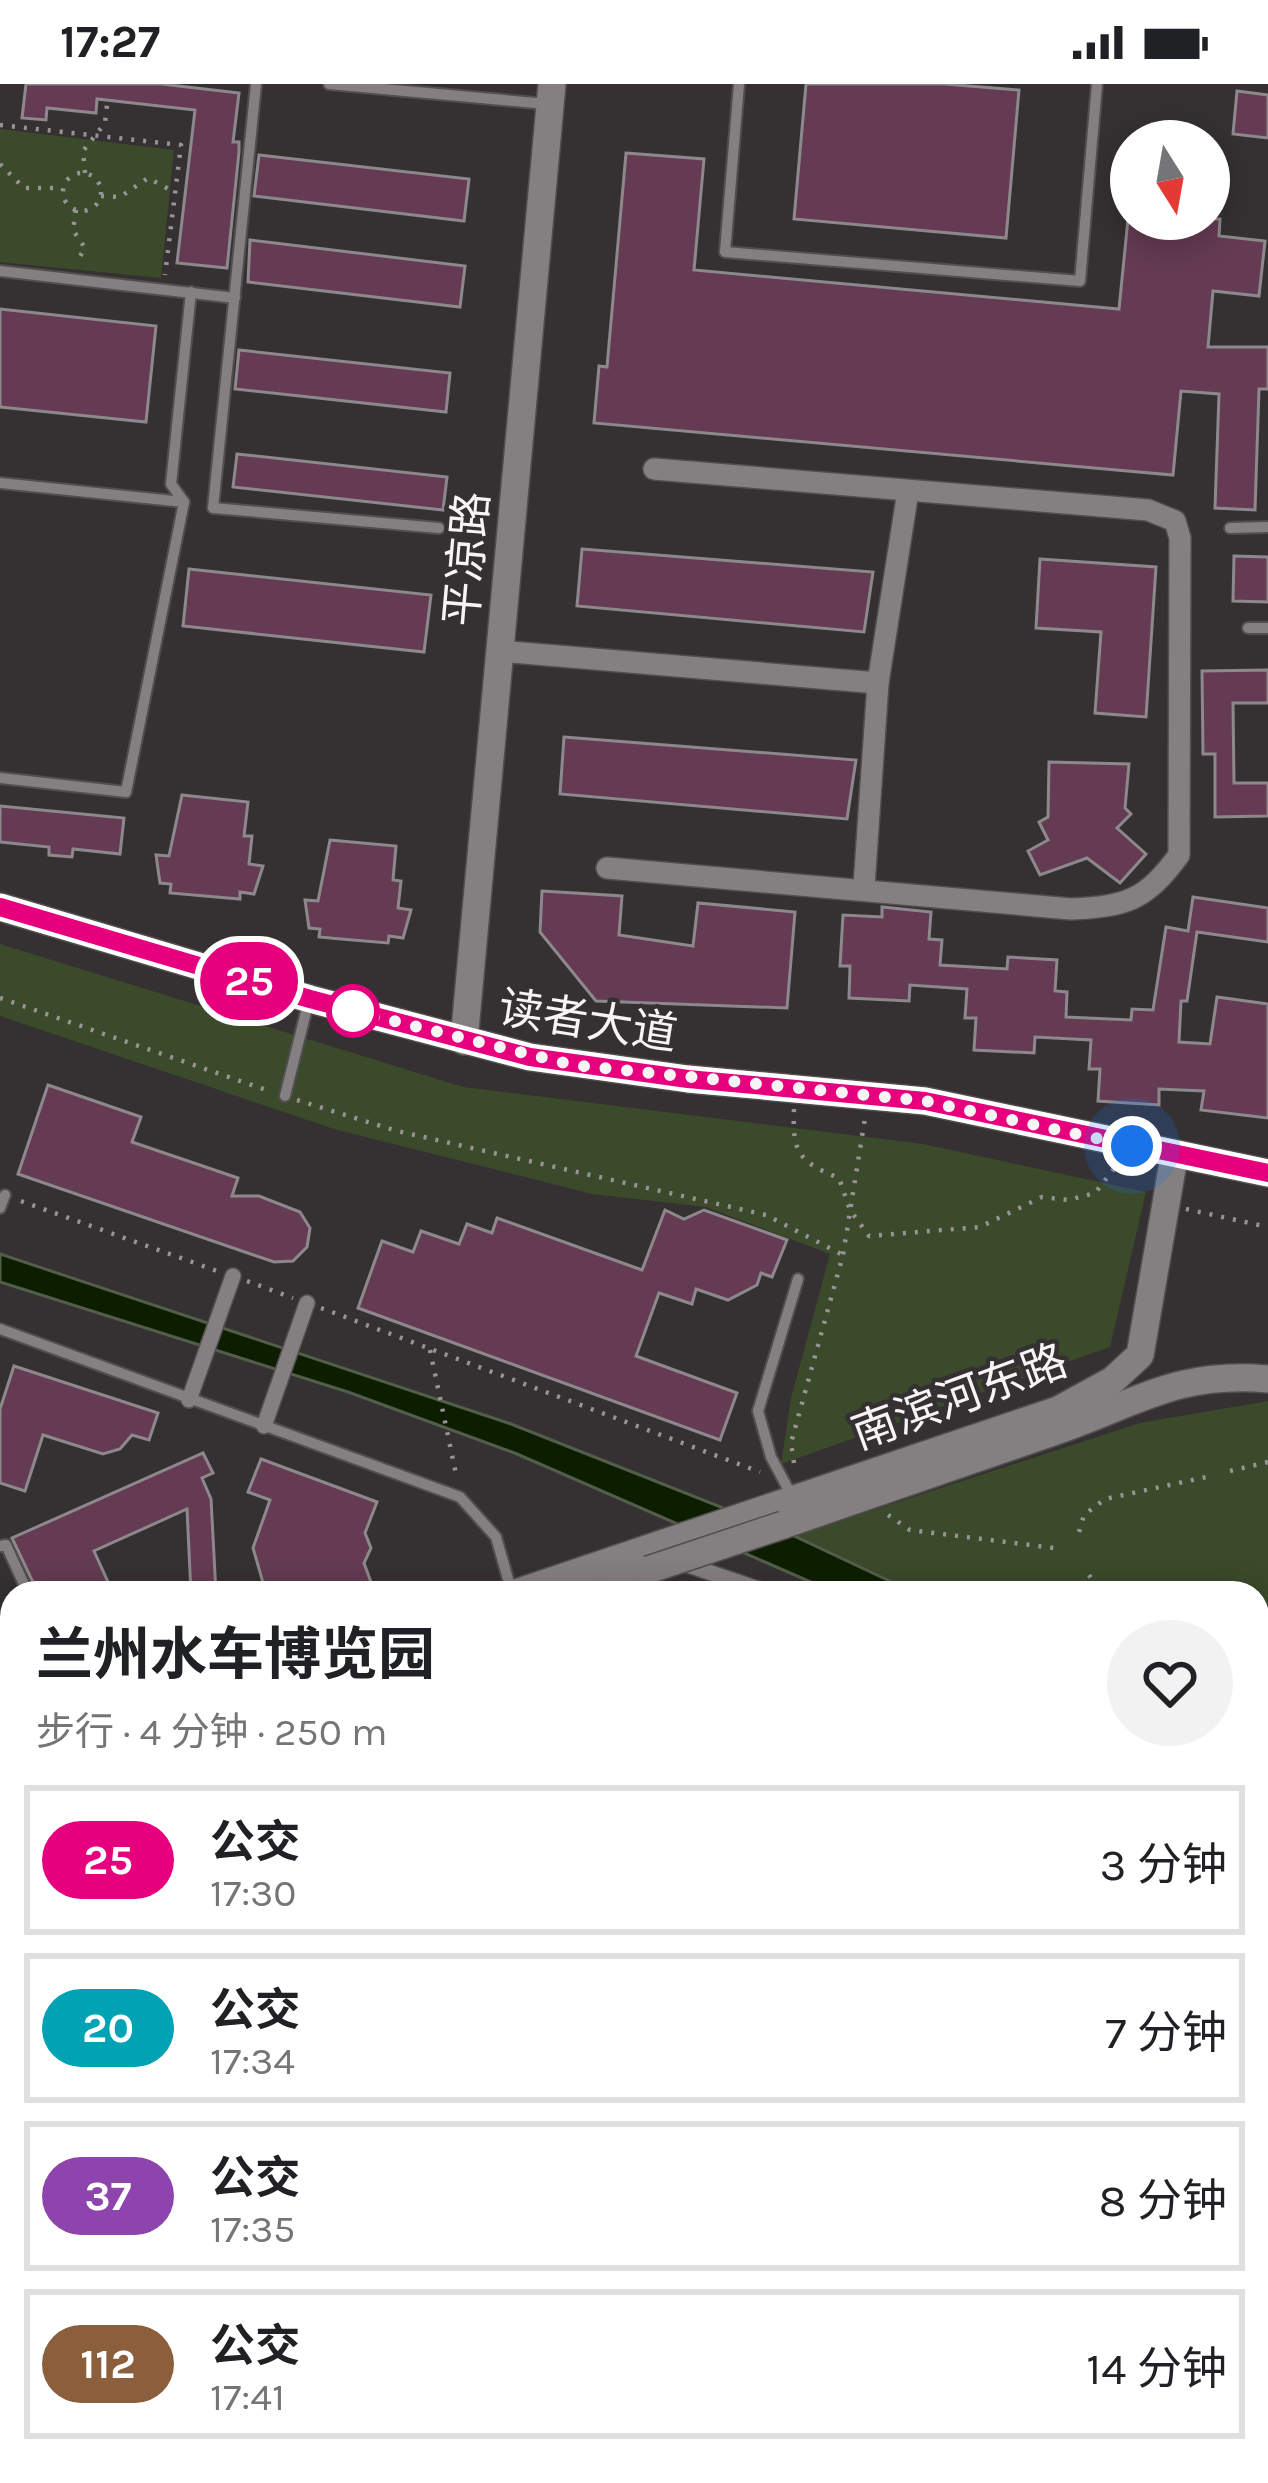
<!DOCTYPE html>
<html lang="zh">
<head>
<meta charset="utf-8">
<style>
  :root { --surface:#fff; --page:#f2f2f2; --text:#202124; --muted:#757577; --line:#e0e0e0 }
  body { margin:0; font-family:Karla,"Noto Sans SC",sans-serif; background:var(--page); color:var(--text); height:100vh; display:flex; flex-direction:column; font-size:45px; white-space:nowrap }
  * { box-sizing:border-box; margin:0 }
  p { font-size:39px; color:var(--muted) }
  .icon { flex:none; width:66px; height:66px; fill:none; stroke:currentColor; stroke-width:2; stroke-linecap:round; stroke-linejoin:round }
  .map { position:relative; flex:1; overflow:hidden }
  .panel { position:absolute; left:0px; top:1497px; width:1269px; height:903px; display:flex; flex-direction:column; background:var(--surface); border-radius:36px 36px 0 0; box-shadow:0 6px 30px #0003 }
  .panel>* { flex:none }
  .badge { padding:0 24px; border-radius:39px; font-size:42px; line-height:78px }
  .needle { width:78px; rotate:169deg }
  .buttons { position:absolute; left:1110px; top:36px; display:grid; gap:24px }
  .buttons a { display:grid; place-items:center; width:120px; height:120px; border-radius:50%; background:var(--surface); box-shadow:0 6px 30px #0003; font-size:60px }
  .you { position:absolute; width:60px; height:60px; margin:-30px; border:9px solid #fff; border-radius:50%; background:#1a73e8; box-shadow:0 0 0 18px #1a73e833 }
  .map>.badge { position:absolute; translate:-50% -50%; box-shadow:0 0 0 6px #fff }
  .round { display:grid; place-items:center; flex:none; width:126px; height:126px; border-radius:63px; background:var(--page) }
  .head { display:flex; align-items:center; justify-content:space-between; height:204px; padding:0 36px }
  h1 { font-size:57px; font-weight:700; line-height:90px }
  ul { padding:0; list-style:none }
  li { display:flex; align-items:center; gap:36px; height:150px; margin:0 24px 18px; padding:0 12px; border:6px solid var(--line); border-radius:0px }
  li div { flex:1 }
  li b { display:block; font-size:45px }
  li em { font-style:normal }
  li .badge { min-width:132px; font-weight:700; text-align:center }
  .status { display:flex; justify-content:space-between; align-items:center; height:84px; padding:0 60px; background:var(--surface); direction:ltr }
  .status svg { height:33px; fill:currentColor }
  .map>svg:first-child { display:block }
  .green { fill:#3a4a2a }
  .water { fill:#0d1e00; stroke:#535e4a; stroke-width:3 }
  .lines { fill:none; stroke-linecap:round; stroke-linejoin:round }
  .ferry { stroke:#b2d593; stroke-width:3; stroke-dasharray:15 12; stroke-linecap:butt }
  .building { fill:#643b52; stroke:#8d888b; stroke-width:3 }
  .service-casing { stroke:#514e4f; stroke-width:14 }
  .pedestrian-casing { stroke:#514e4f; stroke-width:18 }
  .minor-casing { stroke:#514e4f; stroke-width:24 }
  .secondary-casing { stroke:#514e4f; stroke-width:30 }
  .path { stroke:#989496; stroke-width:4.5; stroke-dasharray:3 9; stroke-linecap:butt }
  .service { stroke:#847f81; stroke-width:10 }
  .pedestrian { stroke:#847f81; stroke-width:15 }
  .minor { stroke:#847f81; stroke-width:21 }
  .secondary { stroke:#847f81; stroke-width:27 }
  .secondary-bridge-casing { stroke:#514e4f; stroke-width:30; stroke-linecap:butt }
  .secondary-bridge { stroke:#847f81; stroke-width:27 }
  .line-casing { stroke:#fff; stroke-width:27 }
  .line { stroke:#e6007e; stroke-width:18 }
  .walk { stroke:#f7f4f5; stroke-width:12; stroke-dasharray:0 21.6 }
  .stop-dot { fill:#fff; stroke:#e6007e; stroke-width:6 }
  .labels { text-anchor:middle; stroke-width:9; stroke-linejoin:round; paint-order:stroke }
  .street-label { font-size:45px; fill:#f7f4f5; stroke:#353133 }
</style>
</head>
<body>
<div class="status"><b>17:27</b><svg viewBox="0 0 49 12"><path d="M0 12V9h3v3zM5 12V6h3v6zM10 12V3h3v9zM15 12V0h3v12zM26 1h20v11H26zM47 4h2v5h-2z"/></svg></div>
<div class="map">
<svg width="1268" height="2399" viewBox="0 0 1268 2399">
  <rect width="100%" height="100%" fill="#353133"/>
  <!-- green -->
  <g class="green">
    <polygon points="0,45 174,66 161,194 0,178"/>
    <polygon points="0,860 463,1003 923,1060 1146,1108 1110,1263 781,1380 791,1314 830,1170 706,1123 592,1110 334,1045 0,932"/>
    <polygon points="1268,1317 1268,1677 1257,1672 1257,1509 915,1509 794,1452 1140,1339"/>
    <polygon points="12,1731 12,2321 0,2326 0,1736"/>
  </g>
  <!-- water -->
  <g class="water">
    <polygon points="0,1170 511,1340 794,1452 915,1509 836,1509 517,1370 348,1308 0,1198"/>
    <polygon points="1268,1932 1268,2399 0,2399 0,2368 12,2363 12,2388 1257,2388 1257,1937"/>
  </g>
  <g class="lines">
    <!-- ferry -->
    <g class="ferry">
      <polyline points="1257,2160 1268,2157"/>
      <polyline points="102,2399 114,2388"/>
    </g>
  </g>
  <!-- building -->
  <g class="building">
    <polygon points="26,0 162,0 239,9 233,58 239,58 239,68 227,184 177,179 195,26 97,15 96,29 47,24 46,36 22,34"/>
    <polygon points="806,0 945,0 1019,6 1006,154 794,135"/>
    <polygon points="1237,7 1268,11 1268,54 1233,50"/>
    <polygon points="626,69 704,75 694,186 1119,225 1128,135 1220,135 1219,152 1265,157 1259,212 1213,207 1208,263 1268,263 1268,305 1259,305 1255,426 1215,424 1219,310 1181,307 1173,391 594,339 599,282 607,283"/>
    <polygon points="259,71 469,95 464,137 254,112"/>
    <polygon points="250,156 465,182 460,223 248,198"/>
    <polygon points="0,225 156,242 146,338 0,323"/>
    <polygon points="239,266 450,289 446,328 235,305"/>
    <polygon points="237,370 447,393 443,426 233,403"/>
    <polygon points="582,465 873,488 864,548 577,522"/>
    <polygon points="1234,472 1268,473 1268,518 1233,517"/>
    <polygon points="1040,475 1156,483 1146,633 1095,629 1101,548 1036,544"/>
    <polygon points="189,485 431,511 424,568 183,542"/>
    <polygon points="1268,586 1268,619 1233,619 1234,699 1268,699 1268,732 1215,733 1215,670 1203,670 1202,587"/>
    <polygon points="564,653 856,676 847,735 560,710"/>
    <polygon points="1049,678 1129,680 1125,724 1131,730 1117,744 1146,770 1120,799 1087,774 1040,791 1028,767 1048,756 1039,738 1048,733"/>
    <polygon points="182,711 248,718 244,752 252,752 249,780 263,782 254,810 240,808 240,815 170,809 171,800 160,799 156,771 169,772"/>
    <polygon points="0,722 124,734 120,770 73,765 72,773 49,771 49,763 0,758"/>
    <polygon points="330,756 396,762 393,796 401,797 398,824 411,826 403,854 389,852 388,859 341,855 319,853 320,845 309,844 305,816 318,817"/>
    <polygon points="542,807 622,812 619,851 693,862 698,819 795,828 787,924 596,917 540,848"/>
    <polygon points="1193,813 1268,824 1268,858 1197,848 1187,917 1181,917 1179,958 1210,960 1217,913 1268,920 1268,1034 1201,1026 1204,1007 1159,1005 1159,1021 1098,1017 1100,985 1089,985 1091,956 1035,953 1034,969 974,966 976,934 965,934 967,905 910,901 909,917 849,914 850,882 840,882 843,831 882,833 882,823 931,828 929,855 942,856 940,881 1007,885 1008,873 1057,876 1055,907 1067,908 1066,933 1131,936 1132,925 1153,926 1166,843 1188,847"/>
    <polygon points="48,1001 141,1033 132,1058 238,1094 232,1112 259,1112 300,1128 310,1144 307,1163 293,1177 274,1178 18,1090"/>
    <polygon points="665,1126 684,1135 704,1126 787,1156 772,1193 761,1189 757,1201 728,1216 696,1205 692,1220 659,1209 636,1272 737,1309 720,1356 358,1224 382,1157 413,1168 421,1147 459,1160 467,1140 492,1149 497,1134 642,1186"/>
    <polygon points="14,1282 158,1329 149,1356 132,1351 120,1365 103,1370 43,1351 25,1407 0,1399 0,1325"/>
    <polygon points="203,1369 213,1389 202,1394 211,1415 216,1509 191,1509 187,1425 94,1467 113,1509 38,1509 12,1454"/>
    <polygon points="261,1375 377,1418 365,1449 371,1464 364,1479 375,1509 266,1509 253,1464 270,1416 248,1408"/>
  </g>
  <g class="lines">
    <defs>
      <g id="service">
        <polyline points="256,0 213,424 439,444"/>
        <polyline points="329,0 547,20"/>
        <polyline points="739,0 725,168 1080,197 1097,0"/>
        <polyline points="0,187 235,214"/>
        <polyline points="0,399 184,418"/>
        <polyline points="1230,444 1268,443"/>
        <polyline points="1248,544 1268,544"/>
        <polyline points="0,694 126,708 184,418 171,400 191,208"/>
        <polyline points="285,1012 309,916"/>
        <polyline points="0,1124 5,1111"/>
        <polyline points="0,1245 460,1413 496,1453 512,1509"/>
        <polyline points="793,1414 771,1373 758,1327 798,1195"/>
        <polyline points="0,1462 6,1461 28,1509"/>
        <polyline points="1257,1780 1268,1785"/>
      </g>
      <g id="pedestrian">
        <polyline points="189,1316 233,1192"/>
        <polyline points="264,1342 307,1219"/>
        <polyline points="682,1479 770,1509"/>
        <polyline points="0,2319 12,2314"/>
      </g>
      <g id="minor">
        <polyline points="500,567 878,599"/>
        <path d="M607,784l464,41c56,-3 74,-8 108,-54l1,-317 -5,-17 -27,-11 -494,-41"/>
        <polyline points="864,802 878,599 908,407"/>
      </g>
      <g id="secondary">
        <polyline points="0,823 310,915 530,973 688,995 925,1017 1268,1089"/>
        <polyline points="464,957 552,0"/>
        <path d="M783,1441c91,-32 182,-63 273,-94 81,-28 121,-60 212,-52"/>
        <polyline points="581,1508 648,1486"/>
        <polyline points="516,1509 1058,1326 1113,1296 1140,1271 1174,1073"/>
        <polyline points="0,1709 12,1702"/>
        <polyline points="0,1731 12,1724"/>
        <polyline points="794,2388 796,2399"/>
        <polyline points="820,2388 822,2399"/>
      </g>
    </defs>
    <!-- service casing -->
    <use href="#service" class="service-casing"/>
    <!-- pedestrian casing -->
    <use href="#pedestrian" class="pedestrian-casing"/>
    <!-- minor casing -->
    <use href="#minor" class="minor-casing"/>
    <!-- secondary casing -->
    <use href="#secondary" class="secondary-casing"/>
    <!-- path -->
    <g class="path">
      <polyline points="0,41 181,61 165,191"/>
      <polyline points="0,80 24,104 62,104"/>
      <polyline points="85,89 83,67 105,39 107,21"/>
      <circle cx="82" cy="108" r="19"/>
      <polyline points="101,112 120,113 148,94 174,108"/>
      <polyline points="76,126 73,146 85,164 76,179"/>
      <polyline points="0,914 269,1007"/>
      <polyline points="297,1016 397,1047 766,1131 843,1171"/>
      <path d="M794,1025c-2,44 5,53 45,69l11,32 19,26 111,-9 62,-30 26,3 27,-7 22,-28"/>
      <polyline points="21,1117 220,1188"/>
      <polyline points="1186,1125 1268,1143"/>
      <polyline points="247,1197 293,1214"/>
      <polyline points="321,1224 760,1388"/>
      <polyline points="430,1266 457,1395"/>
      <polyline points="794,1379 791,1359 843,1171 865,1034"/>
      <polyline points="1230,1387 1268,1378"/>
      <polyline points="888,1431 910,1446 1062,1465"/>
      <polyline points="1079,1448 1084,1431 1105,1415 1211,1392"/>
      <polyline points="1089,1491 1101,1509"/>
      <polyline points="1257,1545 1268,1542"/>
      <polyline points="0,1832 12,1818"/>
      <polyline points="0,2149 12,2143"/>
    </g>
    <!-- service -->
    <use href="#service" class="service"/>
    <!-- pedestrian -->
    <use href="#pedestrian" class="pedestrian"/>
    <!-- minor -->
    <use href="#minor" class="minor"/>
    <!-- secondary -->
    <use href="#secondary" class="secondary"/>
    <defs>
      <polyline id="secondary-bridge" points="648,1486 783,1441"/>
    </defs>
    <!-- secondary-bridge casing -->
    <use href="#secondary-bridge" class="secondary-bridge-casing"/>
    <!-- secondary-bridge -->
    <use href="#secondary-bridge" class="secondary-bridge"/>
  </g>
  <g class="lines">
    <defs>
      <polyline id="line" points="0,823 310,915 530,973 688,995 925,1017 1268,1089"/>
    </defs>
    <!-- line casing -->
    <use href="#line" class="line-casing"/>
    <!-- line -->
    <use href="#line" class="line"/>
    <!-- walk -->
    <polyline class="walk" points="353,927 573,981 925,1017 1132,1062"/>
  </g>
  <!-- markers -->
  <circle class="stop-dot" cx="353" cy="927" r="24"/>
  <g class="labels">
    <!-- street labels -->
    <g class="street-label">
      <text transform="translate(466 475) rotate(-85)" y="16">平凉路</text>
      <text transform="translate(588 936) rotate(9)" y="16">读者大道</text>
      <text transform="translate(959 1312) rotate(-20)" y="16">南滨河东路</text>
    </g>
  </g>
</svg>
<div class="buttons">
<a><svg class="needle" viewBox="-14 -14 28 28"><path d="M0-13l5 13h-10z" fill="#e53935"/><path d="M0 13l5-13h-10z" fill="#757577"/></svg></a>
</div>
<div class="you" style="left:1132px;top:1062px"></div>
<b class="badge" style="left:249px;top:897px;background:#e6007e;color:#fff">25</b>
<section class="panel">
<div class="head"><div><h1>兰州水车博览园</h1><p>步行 · 4 分钟 · 250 m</p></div><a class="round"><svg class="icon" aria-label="heart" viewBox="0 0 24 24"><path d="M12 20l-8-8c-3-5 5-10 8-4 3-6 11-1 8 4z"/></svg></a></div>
<ul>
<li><span class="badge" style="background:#e6007e;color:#fff">25</span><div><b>公交</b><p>17:30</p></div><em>3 分钟</em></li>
<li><span class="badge" style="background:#00a3b4;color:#fff">20</span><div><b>公交</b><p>17:34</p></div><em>7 分钟</em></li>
<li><span class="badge" style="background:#8e44ad;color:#fff">37</span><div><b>公交</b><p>17:35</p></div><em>8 分钟</em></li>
<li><span class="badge" style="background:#8b5e3c;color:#fff">112</span><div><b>公交</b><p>17:41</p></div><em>14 分钟</em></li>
</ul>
</section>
</div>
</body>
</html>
